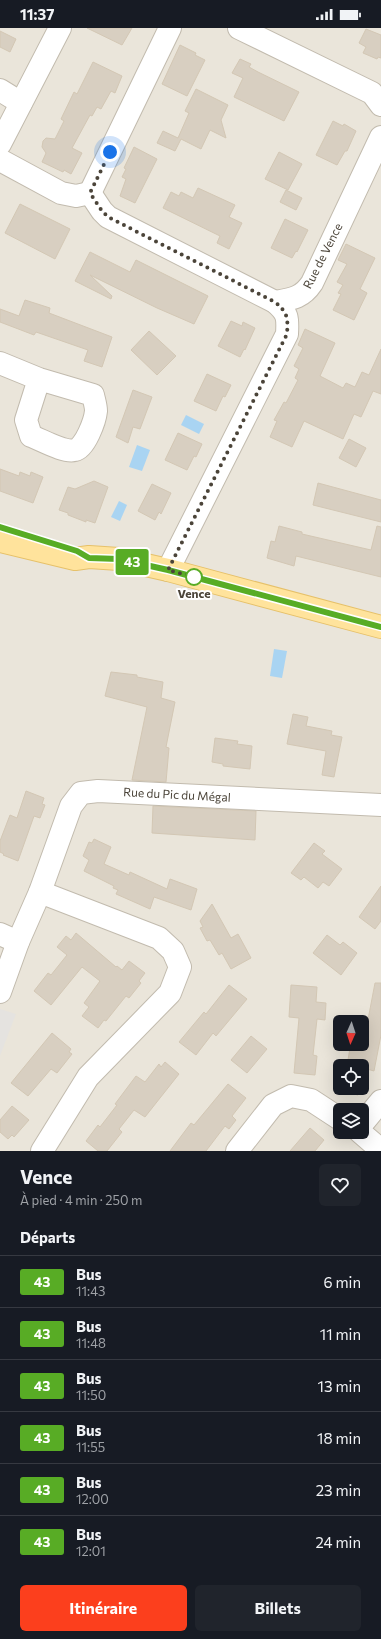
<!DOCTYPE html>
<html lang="fr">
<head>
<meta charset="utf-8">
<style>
  :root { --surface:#171b24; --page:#20242c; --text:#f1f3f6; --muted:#9ea1a6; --line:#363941; --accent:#fc3f1d }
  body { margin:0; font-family:Commissioner,sans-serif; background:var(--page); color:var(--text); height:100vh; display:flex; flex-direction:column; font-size:15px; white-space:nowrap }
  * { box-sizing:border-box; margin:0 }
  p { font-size:13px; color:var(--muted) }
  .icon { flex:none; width:22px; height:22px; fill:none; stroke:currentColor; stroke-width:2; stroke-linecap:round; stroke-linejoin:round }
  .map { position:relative; height:1123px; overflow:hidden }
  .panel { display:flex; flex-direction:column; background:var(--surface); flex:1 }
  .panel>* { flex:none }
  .badge { padding:0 8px; border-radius:3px; font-size:14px; line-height:26px }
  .needle { width:26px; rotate:183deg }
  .controls { position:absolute; left:333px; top:987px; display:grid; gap:8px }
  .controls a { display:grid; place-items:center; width:36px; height:36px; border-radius:6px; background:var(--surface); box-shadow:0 4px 16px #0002; font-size:20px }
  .you { position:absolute; width:20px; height:20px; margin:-10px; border:3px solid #fff; border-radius:50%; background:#1a73e8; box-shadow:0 0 0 6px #1a73e833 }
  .map>.badge { position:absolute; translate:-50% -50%; box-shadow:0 0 0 2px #fff }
  h2 { padding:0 20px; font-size:15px; line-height:36px }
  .round { display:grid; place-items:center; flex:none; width:42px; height:42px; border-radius:6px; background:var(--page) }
  .head { display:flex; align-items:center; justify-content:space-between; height:68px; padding:0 20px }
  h1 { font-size:19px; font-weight:700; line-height:30px }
  .primary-button { display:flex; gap:8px; margin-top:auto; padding:8px 20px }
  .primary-button a { flex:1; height:46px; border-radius:6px; background:var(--accent); color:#fff; font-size:16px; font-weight:700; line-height:46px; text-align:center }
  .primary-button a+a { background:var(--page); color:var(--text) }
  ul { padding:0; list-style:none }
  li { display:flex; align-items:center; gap:12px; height:52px; padding:0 20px; border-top:1px solid var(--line) }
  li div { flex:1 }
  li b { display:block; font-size:15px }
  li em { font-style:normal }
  li .badge { min-width:44px; font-weight:700; text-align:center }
  .status { display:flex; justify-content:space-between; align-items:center; height:28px; padding:0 20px; background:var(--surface); direction:ltr }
  .status svg { height:11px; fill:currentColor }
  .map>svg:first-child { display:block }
  .residential { fill:#eae5da; fill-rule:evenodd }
  .parking { fill:#e5e3e0 }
  .water { fill:#a9d4f2 }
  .building { fill:#d8cfc1; stroke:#d3c7b4 }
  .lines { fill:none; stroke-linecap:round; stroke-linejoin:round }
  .minor-casing { stroke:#c2bbae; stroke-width:24 }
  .major-casing { stroke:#e6c16a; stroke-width:24 }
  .minor { stroke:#fff; stroke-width:22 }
  .major { stroke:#ffe39c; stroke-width:22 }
  .line-casing { stroke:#fff; stroke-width:9 }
  .line { stroke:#58ac25; stroke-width:6 }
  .walk { stroke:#4b4439; stroke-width:4; stroke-dasharray:0 7.2 }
  .stop-dot { fill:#fff; stroke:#58ac25; stroke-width:2 }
  .labels { text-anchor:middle; stroke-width:4; stroke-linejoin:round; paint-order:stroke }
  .street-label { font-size:12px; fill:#4b4439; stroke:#fff }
  .stop-label { font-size:12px; font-weight:bold; fill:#4b4439; stroke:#fff }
</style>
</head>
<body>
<div class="status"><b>11:37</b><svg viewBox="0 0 49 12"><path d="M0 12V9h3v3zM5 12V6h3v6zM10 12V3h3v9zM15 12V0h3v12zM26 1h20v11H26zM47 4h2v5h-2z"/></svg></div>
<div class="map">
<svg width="381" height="1123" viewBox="0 0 381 1123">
  <rect width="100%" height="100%" fill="#f6f3ec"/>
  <!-- residential -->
  <path class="residential" d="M0,0h381v1123h-381zM340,994h22v22h-22zM340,1038h22v22h-22zM340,1082h22v22h-22z"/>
  <!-- parking -->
  <polygon class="parking" points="0,981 16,986 0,1028"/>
  <!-- water -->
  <g class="water">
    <polygon points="186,387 204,396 199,406 181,397"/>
    <polygon points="137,417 150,422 142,443 129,439"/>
    <polygon points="119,473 127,477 120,493 111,489"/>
    <polygon points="274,621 287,623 282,650 270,648"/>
  </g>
  <!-- building -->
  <g class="building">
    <polygon points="87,0 132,0 122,17"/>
    <polygon points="366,1 381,7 381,30 378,29 377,31 363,25 366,19 359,15"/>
    <polygon points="0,3 16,11 10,24 0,19"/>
    <polygon points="180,17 196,25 195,27 205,32 187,68 162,56"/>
    <polygon points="240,31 251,36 249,39 258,44 299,64 284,93 234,69 243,50 232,45"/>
    <polygon points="93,34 122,48 115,65 111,63 101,81 97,79 92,88 90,87 72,120 82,125 71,146 64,142 63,144 42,134 46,125 42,119 43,113 46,110 55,111 64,93 61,91 74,64 77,66"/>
    <polygon points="196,61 228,77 221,92 226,110 210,102 201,121 181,111 175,123 157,115 163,103 178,110 189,85 185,83"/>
    <polygon points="333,93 343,98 344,96 356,103 347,123 345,123 337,137 316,127"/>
    <polygon points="134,119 157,131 135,175 120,168 126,151 122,149 126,141 124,140"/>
    <polygon points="279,124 302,136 288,162 265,151"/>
    <polygon points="198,160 235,177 229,189 242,195 229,221 217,215 220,208 163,180 171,164 179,168 181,164 193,170"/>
    <polygon points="286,162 302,170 296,182 280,174"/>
    <polygon points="20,176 70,201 55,231 5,205"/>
    <polygon points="285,191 308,202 297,224 296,223 292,230 271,220"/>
    <polygon points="346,216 375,230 360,261 367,265 354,292 333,282 341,266 338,265 343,257 337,254 347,236 338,232"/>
    <polygon points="90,224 130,244 136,232 208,268 194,296 157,280 90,247 112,268 111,271 75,253"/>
    <polygon points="25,272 50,280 49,285 112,309 102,339 84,333 88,322 36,304 34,307 0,294 0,281 19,288"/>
    <polygon points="231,293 242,298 243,294 255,300 245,322 244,321 240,329 218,318"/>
    <polygon points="305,301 335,315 320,348 343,360 346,355 355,359 362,344 369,347 381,321 381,366 373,363 361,389 354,386 343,411 304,393 292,419 270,409 277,393 274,392 284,374 286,375 298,352 295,350 299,341 294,338 303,320 298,317"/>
    <polygon points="149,303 176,328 157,347 131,322"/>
    <polygon points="207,346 231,357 225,369 223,368 216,383 194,373"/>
    <polygon points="133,362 152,369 140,401 133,399 128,415 116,409"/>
    <polygon points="178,405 202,416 196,429 194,428 187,442 165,432"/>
    <polygon points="349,411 366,420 356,439 339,430"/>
    <polygon points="0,441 19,448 20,444 30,448 31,444 43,449 33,475 0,463"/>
    <polygon points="94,453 108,459 95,495 86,492 86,494 68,487 68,485 59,482 68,459 75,461"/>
    <polygon points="318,455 381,472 381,494 313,477"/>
    <polygon points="152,456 171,465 161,486 159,484 155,492 138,483"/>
    <polygon points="279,498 302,504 302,506 371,522 377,498 381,499 381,549 296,528 294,538 267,530 271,513 275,514"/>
    <polygon points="111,644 137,647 137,649 163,654 161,670 175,674 166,719 169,720 166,754 132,752 147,679 105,668"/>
    <polygon points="293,686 308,689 306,698 332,703 331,707 342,709 334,749 322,747 326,723 287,716"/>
    <polygon points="215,710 238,713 237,716 252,718 250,741 223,738 223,736 212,734"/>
    <polygon points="26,763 44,770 42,776 45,777 40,790 34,788 18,833 3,827 4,826 0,824 0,813 10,787 17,790"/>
    <polygon points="153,778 256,783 255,812 152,805"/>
    <polygon points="94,811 111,819 104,836 129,847 130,844 167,861 170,851 197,861 191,882 154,869 150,881 116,866 118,862 113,860 114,858 84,843 89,832 83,828 89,814 92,815"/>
    <polygon points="314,815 325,823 322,826 342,841 329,858 323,854 318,860 304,849 301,852 291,845"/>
    <polygon points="381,858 381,893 375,901 359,889"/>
    <polygon points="212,876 231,910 238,906 251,930 231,941 222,925 219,927 210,912 207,913 200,900 203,899 200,893"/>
    <polygon points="76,905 116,939 117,938 122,942 129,933 145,945 139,953 141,955 129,970 126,968 106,993 104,992 98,1000 82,988 89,979 84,975 100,953 82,939 51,977 34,963 48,945 51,947 67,927 57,919 66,908 71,912"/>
    <polygon points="327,907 340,917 343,914 357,925 341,947 313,925"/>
    <polygon points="375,955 381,955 381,1007 374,1043 367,1041 363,1061 359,1061 358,1067 342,1063 343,1060 362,1060 362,1038 347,1038 350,1020 362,1023"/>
    <polygon points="229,957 247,971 216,1008 213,1005 196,1027 179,1014 204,984 206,986"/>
    <polygon points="291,957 317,959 316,974 326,975 325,992 317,991 313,1027 317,1028 315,1047 294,1045 299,990 289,989"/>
    <polygon points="52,1005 71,1021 69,1024 72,1026 57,1045 51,1041 28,1068 11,1055"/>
    <polygon points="251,1008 267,1021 247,1045 231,1032"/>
    <polygon points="165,1034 179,1046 145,1089 134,1082 119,1101 122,1104 107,1123 98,1123 86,1113 98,1097 100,1099 117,1077 115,1076 136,1048 145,1054 159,1036 161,1039"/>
    <polygon points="228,1056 246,1070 232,1088 236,1092 229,1101 225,1098 206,1123 170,1123 191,1095 194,1097"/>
    <polygon points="12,1078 29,1092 14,1109 12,1107 8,1111 0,1104 0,1092"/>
    <polygon points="310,1100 324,1112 315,1123 290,1123"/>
  </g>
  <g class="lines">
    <defs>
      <g id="minor">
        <polyline points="239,0 372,65 381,77"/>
        <polyline points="0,62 21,75"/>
        <polyline points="0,116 60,0"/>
        <polyline points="0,132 61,165 76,168 90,165"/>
        <path d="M90,165l12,18 6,6 167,85c13,11 13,16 12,32l-119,236"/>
        <polyline points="90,165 170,0"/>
        <path d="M275,274c17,-3 27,-4 37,-19l69,-146"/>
        <path d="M0,335l39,16 54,16c1,5 3,11 3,16 -1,10 -11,37 -21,39 -11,3 -33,-10 -44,-14l-5,-16 13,-41"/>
        <polyline points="40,864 159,910 173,923 180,939 170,965 88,1049 42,1123"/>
        <polyline points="0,906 18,914"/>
        <polyline points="0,964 18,914 40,864 71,778 81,765 98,763 381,777"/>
        <polyline points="362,1096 381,1073"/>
        <polyline points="360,1104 381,1122"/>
        <polyline points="237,1123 273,1077 291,1068 311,1072 340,1091"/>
      </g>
      <polyline id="major" points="0,513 75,531 89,529 119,531 168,542 381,599"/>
    </defs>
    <!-- minor casing -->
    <use href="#minor" class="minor-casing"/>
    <!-- major casing -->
    <use href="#major" class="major-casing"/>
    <!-- minor -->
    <use href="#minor" class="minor"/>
    <!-- major -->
    <use href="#major" class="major"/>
  </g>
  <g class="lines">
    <defs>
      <polyline id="line" points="0,499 77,523 89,530 119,531 168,542 381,599"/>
    </defs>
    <!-- line casing -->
    <use href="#line" class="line-casing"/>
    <!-- line -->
    <use href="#line" class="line"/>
    <!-- walk -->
    <path class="walk" d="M110,124l-20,41 12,18 6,6 167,85c13,11 13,16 12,32l-119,236 26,7"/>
  </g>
  <!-- markers -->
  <circle class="stop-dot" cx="194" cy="549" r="8"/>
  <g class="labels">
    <!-- street labels -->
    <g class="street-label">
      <text transform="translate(323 228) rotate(-63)" y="4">Rue de Vence</text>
      <text transform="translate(177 767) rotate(3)" y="4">Rue du Pic du Mégal</text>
    </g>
    <!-- stop labels -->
    <g class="stop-label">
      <text x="194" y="570">Vence</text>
    </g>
  </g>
</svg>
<div class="controls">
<a><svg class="needle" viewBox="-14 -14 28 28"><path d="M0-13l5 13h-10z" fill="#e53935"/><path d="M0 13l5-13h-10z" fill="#9ea1a6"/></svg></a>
<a><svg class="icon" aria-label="locate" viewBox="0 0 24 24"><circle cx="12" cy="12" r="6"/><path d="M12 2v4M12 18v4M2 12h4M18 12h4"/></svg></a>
<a><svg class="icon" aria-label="layers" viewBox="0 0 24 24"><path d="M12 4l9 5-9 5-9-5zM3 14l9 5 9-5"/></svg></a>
</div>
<div class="you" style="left:110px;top:124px"></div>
<b class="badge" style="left:132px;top:534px;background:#58ac25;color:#fff">43</b>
</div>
<section class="panel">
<div class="head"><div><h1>Vence</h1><p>À pied · 4 min · 250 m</p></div><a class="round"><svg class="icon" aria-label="heart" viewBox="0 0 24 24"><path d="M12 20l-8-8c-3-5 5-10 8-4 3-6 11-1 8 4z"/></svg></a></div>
<h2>Départs</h2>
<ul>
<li><span class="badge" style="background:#58ac25;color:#fff">43</span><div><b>Bus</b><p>11:43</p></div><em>6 min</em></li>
<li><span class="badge" style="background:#58ac25;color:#fff">43</span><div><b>Bus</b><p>11:48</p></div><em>11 min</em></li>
<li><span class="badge" style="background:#58ac25;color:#fff">43</span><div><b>Bus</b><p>11:50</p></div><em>13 min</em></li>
<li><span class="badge" style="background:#58ac25;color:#fff">43</span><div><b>Bus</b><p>11:55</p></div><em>18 min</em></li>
<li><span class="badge" style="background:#58ac25;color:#fff">43</span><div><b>Bus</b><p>12:00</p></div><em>23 min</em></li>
<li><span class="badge" style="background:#58ac25;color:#fff">43</span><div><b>Bus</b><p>12:01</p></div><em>24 min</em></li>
</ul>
<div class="primary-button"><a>Itinéraire</a><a>Billets</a></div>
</section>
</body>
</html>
